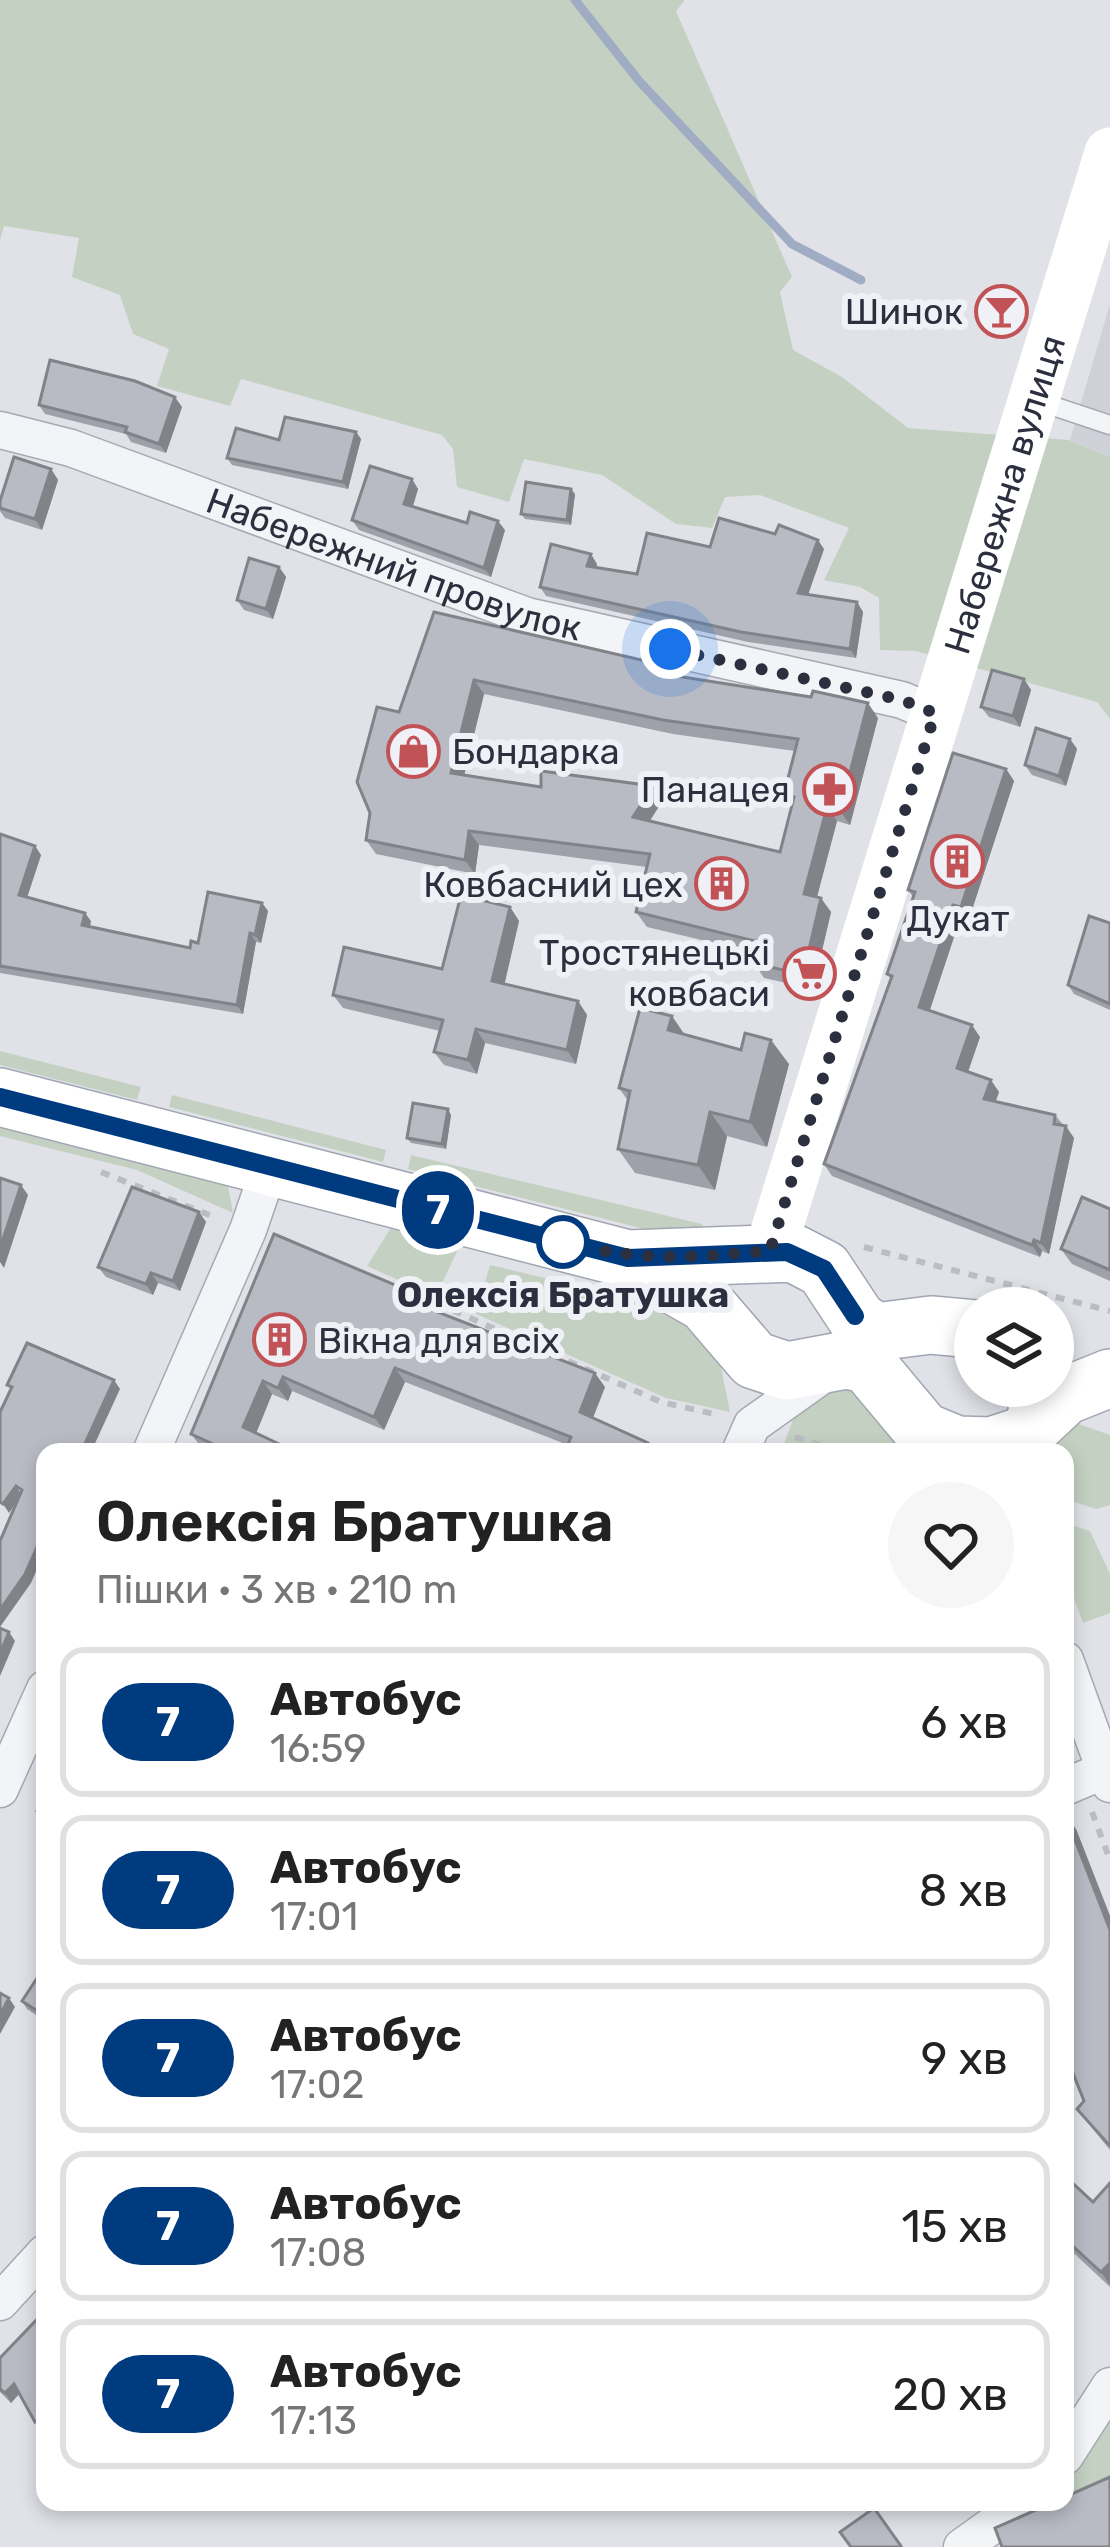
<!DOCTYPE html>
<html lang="uk">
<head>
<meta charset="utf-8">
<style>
  :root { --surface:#fff; --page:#f6f6f6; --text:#222; --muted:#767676; --line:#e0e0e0 }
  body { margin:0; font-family:Rubik,sans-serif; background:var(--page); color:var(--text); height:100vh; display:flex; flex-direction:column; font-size:45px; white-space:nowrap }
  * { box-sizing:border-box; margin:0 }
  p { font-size:39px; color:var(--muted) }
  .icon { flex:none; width:66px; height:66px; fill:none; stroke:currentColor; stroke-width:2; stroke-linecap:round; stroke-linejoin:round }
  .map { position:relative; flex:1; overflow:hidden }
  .sheet { position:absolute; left:36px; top:1443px; width:1038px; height:1068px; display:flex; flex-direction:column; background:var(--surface); border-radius:24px; box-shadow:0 6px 18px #0003 }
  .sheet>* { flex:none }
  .badge { padding:0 24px; border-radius:39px; font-size:42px; line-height:78px }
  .controls { position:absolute; left:954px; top:1287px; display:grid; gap:24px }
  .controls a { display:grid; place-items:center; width:120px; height:120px; border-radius:50%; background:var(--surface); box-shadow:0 6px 18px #0003; font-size:60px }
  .you { position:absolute; width:60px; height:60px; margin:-30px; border:9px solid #fff; border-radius:50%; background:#1a73e8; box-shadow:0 0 0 18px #1a73e833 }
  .map>.badge { position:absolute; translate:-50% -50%; box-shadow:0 0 0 6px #fff }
  .round { display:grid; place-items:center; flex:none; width:126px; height:126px; border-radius:63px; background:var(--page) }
  .overview { display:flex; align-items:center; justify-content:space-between; height:204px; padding:0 60px }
  h1 { font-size:57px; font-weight:600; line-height:90px }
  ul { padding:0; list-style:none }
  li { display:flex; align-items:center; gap:36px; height:150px; margin:0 24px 18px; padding:0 36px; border:6px solid var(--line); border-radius:24px }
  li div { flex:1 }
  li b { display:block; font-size:45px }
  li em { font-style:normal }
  li .badge { min-width:132px; font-weight:700; text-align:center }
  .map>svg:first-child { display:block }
  .built { fill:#cfd1d9 }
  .green { fill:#c4d1c2 }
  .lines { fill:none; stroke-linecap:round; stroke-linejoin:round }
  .stream { stroke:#9facc4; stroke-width:9 }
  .service-casing { stroke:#a6a9b2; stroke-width:21 }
  .minor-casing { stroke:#a6a9b2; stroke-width:39 }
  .primary-casing { stroke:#a1a6b2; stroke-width:60 }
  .path { stroke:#bbbdc3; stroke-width:6; stroke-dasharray:9 9; stroke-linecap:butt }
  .service { stroke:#f3f4f7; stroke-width:18 }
  .minor { stroke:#f3f4f7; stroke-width:36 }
  .secondary { stroke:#fff; stroke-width:51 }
  .primary { stroke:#fff; stroke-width:57 }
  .wall { fill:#9ea1a9; fill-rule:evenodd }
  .shaded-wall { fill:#818389 }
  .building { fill:#b8bbc4; stroke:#818389; stroke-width:3; fill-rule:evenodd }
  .line-casing { stroke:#fff; stroke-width:27 }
  .line { stroke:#003b80; stroke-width:18 }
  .walk { stroke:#2b2f3e; stroke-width:12; stroke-dasharray:0 21.6 }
  .stop-dot { fill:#fff; stroke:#003b80; stroke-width:6 }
  .labels { text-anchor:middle; stroke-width:12; stroke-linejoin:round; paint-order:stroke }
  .poi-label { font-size:36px; fill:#2b2f3e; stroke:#f0f1f6; text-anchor:end }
  .street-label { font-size:36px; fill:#2b2f3e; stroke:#f0f1f6 }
  .stop-label { font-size:36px; font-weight:bold; fill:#2b2f3e; stroke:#f0f1f6 }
</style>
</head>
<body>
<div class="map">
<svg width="1110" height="2547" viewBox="0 0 1110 2547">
  <rect width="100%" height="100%" fill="#e0e2e8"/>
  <!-- built -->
  <polygon class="built" points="1110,304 1110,457 1070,440"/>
  <!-- green -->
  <g class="green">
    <polygon points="0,0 685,0 676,11 792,277 780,292 793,350 842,377 908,428 1069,440 1110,457 1110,719 1097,702 916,651 880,650 879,598 860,587 824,580 849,528 760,495 725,497 712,528 676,524 602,475 524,459 509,502 457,487 453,449 442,435 241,379 230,406 157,386 169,349 133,334 120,295 72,277 79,238 4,226 0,240"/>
    <polygon points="0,1051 141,1087 137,1100 0,1065"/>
    <polygon points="172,1095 386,1150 383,1162 169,1107"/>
    <polygon points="0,1121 220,1180 228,1186 233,1213 137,1170 0,1136"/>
    <polygon points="411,1155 702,1224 702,1227 672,1236 408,1169"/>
    <polygon points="392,1226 443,1240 457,1251 436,1297 367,1266"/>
    <polygon points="490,1265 697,1314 719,1358 730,1412 666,1398 476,1314"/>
    <polygon points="842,1361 960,1452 781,1452 805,1387"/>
    <polygon points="1065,1419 1110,1435 1110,1505 1096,1509 1065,1499 1065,1452 1054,1452"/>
    <polygon points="1065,1523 1090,1531 1110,1574 1110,1613 1083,1623 1065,1573"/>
    <polygon points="1110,2409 1110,2492 1006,2535 1039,2502 1065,2502 1065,2473"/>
  </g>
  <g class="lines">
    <!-- stream -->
    <polyline class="stream" points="575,0 639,81 792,244 861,280"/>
    <defs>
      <polyline id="service" points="1035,400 1110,425"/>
      <g id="minor">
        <path id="s1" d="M0,430l71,18 456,168 375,84 33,14"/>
        <polyline points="151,1452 248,1230 270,1166"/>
        <polyline points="740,1452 752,1425 828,1371"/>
        <polyline points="1065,1660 1110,1784"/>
        <polyline points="1065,1787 1105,1770"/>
        <polyline points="0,1789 45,1689"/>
        <polyline points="0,2302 45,2253"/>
        <polyline points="1065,2456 1110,2386"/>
        <polyline points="962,2547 1025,2502"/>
      </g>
      <g id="primary">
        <polyline points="0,1097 628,1259 793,1253 824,1269 857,1319 875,1332 931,1325 975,1329"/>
        <polyline points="631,1261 705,1303 754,1360 787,1371 846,1360 867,1364 923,1431 957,1445 991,1446 1028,1434 1039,1412 1033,1386"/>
        <polyline points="1032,1427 1065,1396 1110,1378"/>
      </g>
    </defs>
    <!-- service casing -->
    <use href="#service" class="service-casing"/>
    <!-- minor casing -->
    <use href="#minor" class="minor-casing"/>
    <!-- primary casing -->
    <use href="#primary" class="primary-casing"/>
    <!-- path -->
    <g class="path">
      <polyline points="101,1172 217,1218"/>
      <polyline points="864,1247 1110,1311"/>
      <polyline points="420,1296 661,1402 719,1415"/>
      <polyline points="795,1437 842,1452"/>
      <polyline points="1092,1812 1110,1860"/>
    </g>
    <!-- service -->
    <use href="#service" class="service"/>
    <!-- minor -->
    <use href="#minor" class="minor"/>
    <!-- secondary -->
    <path class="secondary" id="s2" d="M770,1251l340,-1098"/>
    <!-- primary -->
    <use href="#primary" class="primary"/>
  </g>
  <!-- wall -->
  <g class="wall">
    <polygon points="39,405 182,407 166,453 131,442 126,434 45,414"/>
    <polygon points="356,432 361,439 348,489 232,465 227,458 279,440"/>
    <polygon points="51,469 58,480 42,530 5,518 0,511 0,501"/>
    <polygon points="412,479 418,489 413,507 467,523 505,530 491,577 359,530 352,520"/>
    <polygon points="575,494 571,525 525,519 521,514"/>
    <polygon points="710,547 824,549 808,595 857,602 863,612 856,658 748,642 546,596 540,587 597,564 596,567 637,574"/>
    <polygon points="279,567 286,577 273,619 244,610 237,600"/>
    <path d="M434,612l244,64 200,42 -28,107 -13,-4 -20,76 14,15 -18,77 -49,-11 -10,-15 2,-10 -109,-26 -11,-15 11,-45 -168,-22 -4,29 -99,-20 -10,-14 33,-128zM484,694l189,40 122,17 -11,43 8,12 -12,46 -130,-31 13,-21 -122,-13 -77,-12z"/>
    <polygon points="1024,679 1031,690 1020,727 989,717 981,707"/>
    <polygon points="1070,739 1077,749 1066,786 1032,775 1025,765"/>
    <polygon points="1006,769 1014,781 969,919 961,916 930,1010 980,1037 968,1072 999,1092 996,1101 1055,1115 1074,1138 1049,1254 1042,1251 1040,1257 832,1176 824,1164 891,979 887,974 913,897 908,890"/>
    <polygon points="0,834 35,846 41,855 27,897 91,921 90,927 190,948 262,903 268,911 261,943 256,942 243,1014 0,973"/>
    <polygon points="510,907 519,921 504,984 578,1001 587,1015 576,1064 485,1043 477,1074 444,1065 434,1052 440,1031 343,1008 333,995 442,969"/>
    <polygon points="1110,923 1110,1010 1074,994 1068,985"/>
    <polygon points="685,1035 789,1064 767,1147 727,1136 715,1190 635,1173 618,1149 628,1101 619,1088"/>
    <polygon points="451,1115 446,1149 411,1143 407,1138"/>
    <polygon points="1110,1209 1110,1281 1072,1264 1061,1249"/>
    <polygon points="199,1212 206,1222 180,1291 158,1283 153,1295 106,1277 98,1267"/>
    <polygon points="274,1234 426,1298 435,1311 605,1387 593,1418 568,1445 405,1382 384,1430 292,1391 288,1401 272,1394 256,1433 296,1452 211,1452 201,1447 191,1434"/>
    <polygon points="1076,1829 1110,1916 1110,2150 1077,2109 1084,2101"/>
    <polygon points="45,1966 45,2021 27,2009 22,2001"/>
    <polygon points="1065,2176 1093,2202 1110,2183 1110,2287 1065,2245"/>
    <polygon points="45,2311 45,2430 41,2432 19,2394 11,2403 0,2392 0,2358"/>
  </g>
  <!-- shaded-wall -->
  <g class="shaded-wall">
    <polygon points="175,397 182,407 166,453 159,444"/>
    <polygon points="356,432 361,439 348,489 343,482"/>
    <polygon points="51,469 58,480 42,530 35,519"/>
    <polygon points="412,479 418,489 410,514 404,504"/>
    <polygon points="571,489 575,494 571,525 567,520"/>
    <polygon points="498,521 505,530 491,577 484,568"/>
    <polygon points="818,540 824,549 805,603 798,593"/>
    <polygon points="591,554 597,564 594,575 587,566"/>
    <polygon points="279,567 286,577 273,619 266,609"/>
    <polygon points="857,602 863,612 856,658 850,649"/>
    <polygon points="1024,679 1031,690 1020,727 1013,716"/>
    <polygon points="474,680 484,694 461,788 451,773"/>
    <polygon points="868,703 878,718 850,825 840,811"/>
    <polygon points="1070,739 1077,749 1066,786 1059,776"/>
    <polygon points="1006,769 1014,781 969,919 961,907"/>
    <polygon points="653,786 663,800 643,831 633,817"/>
    <polygon points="827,807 837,821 814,908 804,894"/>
    <polygon points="469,831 479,845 475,874 465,860"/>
    <polygon points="35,846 41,855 25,904 19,895"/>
    <polygon points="821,898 831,912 813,989 803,975"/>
    <polygon points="262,903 268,911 261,943 255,935"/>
    <polygon points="953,905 961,916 927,1018 919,1007"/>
    <polygon points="510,907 519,921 502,995 492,981"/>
    <polygon points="85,913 91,921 88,934 82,925"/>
    <polygon points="250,933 256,942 243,1014 237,1005"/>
    <polygon points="578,1001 587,1015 576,1064 567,1050"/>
    <polygon points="672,1016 689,1041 668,1030"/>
    <polygon points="972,1025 980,1037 965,1080 957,1068"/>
    <polygon points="476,1029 485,1043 477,1074 468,1060"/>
    <polygon points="771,1040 789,1064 767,1147 750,1122"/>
    <polygon points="991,1080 999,1092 992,1110 984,1099"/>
    <polygon points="448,1109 451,1115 446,1149 442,1144"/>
    <polygon points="710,1112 727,1136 715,1190 698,1165"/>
    <polygon points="1066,1126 1074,1138 1049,1254 1041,1243"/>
    <polygon points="21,1185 28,1195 4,1268 0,1262 0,1248"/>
    <polygon points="199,1212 206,1222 180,1291 173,1281"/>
    <polygon points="1034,1240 1042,1251 1040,1257 1032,1245"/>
    <polygon points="151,1273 158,1283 153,1295 146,1284"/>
    <polygon points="395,1368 405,1382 384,1430 374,1417"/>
    <polygon points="595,1373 605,1387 590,1425 580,1412"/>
    <polygon points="283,1377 292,1391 288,1401 278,1388"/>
    <polygon points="114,1380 120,1389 91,1452 81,1452"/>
    <polygon points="263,1381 272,1394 253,1441 243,1427"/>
    <polygon points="16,1486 22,1495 9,1513 3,1504"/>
    <polygon points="45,1529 45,1551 31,1583 0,1627 0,1610"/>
    <polygon points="9,1632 15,1641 0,1676 0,1653"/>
    <polygon points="1065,1813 1076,1829 1110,1916 1110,1930"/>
    <polygon points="9,1998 15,2007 0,2034 0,2015"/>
    <polygon points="1110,2263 1110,2285 1101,2272"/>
    <polygon points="14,2384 20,2393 11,2403 5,2393"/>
    <polygon points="1065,2395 1071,2404 1065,2413"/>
  </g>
  <!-- building -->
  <g class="building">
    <polygon points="50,360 135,381 175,397 159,444 125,432 127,427 39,405"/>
    <polygon points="285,417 356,432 343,482 227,458 236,428 279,440"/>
    <polygon points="14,457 51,469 35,519 0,508 0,501"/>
    <polygon points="370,466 412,479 404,504 467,523 470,512 498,521 484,568 352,520"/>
    <polygon points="526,482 571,489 567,520 521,514"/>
    <polygon points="719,518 775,534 779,525 818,540 798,593 857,602 850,649 741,632 540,587 551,544 591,554 587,566 637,574 647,533 710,547"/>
    <polygon points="249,558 279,567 266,609 237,600"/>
    <path d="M434,612l238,55 -2,8 141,22 2,-6 55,12 -28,108 -13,-4 -23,87 17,4 -18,77 -49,-12 5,-21 -123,-30 14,-58 -181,-23 -4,29 -99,-20 4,-27 -13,-31 20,-75 22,5zM474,680l189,40 135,19 -14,55 10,3 -14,55 -147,-35 20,-31 -112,-15v16l-90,-14z"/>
    <polygon points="992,670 1024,679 1013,716 981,707"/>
    <polygon points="1036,728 1070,739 1059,776 1025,765"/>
    <polygon points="953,753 1006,769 961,907 953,905 919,1007 972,1025 957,1068 991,1080 984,1099 1055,1115 1054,1124 1066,1126 1041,1243 1034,1240 1032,1245 824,1164 892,976 887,974 915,892 908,890"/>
    <polygon points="0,834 35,846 19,895 85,913 82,925 190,948 191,941 198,943 208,892 262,903 255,935 250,933 237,1005 0,966"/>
    <polygon points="461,895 510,907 492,981 578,1001 567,1050 476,1029 468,1060 434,1052 443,1020 333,995 344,947 442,969"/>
    <polygon points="1089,916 1110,923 1110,1004 1068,985"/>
    <polygon points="640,1008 672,1016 668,1030 741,1050 745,1033 771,1040 750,1122 710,1112 698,1165 618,1149 630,1091 619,1088"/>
    <polygon points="413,1103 448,1109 442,1144 407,1138"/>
    <polygon points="0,1178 21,1185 0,1248"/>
    <polygon points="132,1187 199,1212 173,1281 151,1273 146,1284 98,1267"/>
    <polygon points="1082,1197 1110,1209 1110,1270 1061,1249"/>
    <polygon points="274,1234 426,1298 422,1306 595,1373 580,1412 648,1443 647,1452 565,1452 571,1437 395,1368 374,1417 283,1377 278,1388 263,1381 243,1427 296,1452 231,1452 191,1434"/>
    <polygon points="27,1343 114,1380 81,1452 45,1452 45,1529 25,1574 0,1610 0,1541 22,1490 16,1486 3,1504 0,1502 0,1412 12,1387 7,1385"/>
    <polygon points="0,1628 9,1632 0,1653"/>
    <polygon points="45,1799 45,1817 37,1811"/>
    <polygon points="1065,1814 1110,1930 1110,2146 1077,2109 1084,2101 1065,2053"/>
    <polygon points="45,1966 45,2016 22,2001"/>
    <polygon points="0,1993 9,1998 0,2015"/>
    <polygon points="1065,2176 1093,2202 1110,2183 1110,2263 1101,2272 1065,2239"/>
    <polygon points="45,2311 45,2417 35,2422 14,2384 5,2393 0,2389 0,2358"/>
    <polygon points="1110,2477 1110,2547 1002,2547 995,2528 1054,2502 1065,2502 1065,2497"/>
    <polygon points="874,2508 901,2546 900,2547 851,2547 840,2532"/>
  </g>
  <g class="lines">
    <defs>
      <polyline id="line" points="0,1097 628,1258 787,1252 824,1269 855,1316"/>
    </defs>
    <!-- line casing -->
    <use href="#line" class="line-casing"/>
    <!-- line -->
    <use href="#line" class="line"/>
    <!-- walk -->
    <path class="walk" d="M563,1242c84,21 124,15 207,9l165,-538 -33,-13 -232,-51"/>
  </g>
  <!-- icons -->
  <defs>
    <symbol id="bar-ring" viewBox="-11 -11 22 22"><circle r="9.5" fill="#f0f1f6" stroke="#c15255" stroke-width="1.5"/><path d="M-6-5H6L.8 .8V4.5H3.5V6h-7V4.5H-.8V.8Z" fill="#c15255"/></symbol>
    <symbol id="shop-ring" viewBox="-11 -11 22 22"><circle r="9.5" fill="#f0f1f6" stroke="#c15255" stroke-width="1.5"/><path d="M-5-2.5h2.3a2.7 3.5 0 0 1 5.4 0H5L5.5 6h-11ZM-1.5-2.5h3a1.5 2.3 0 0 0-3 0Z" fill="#c15255"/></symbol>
    <symbol id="pharmacy-ring" viewBox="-11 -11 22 22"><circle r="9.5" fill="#f0f1f6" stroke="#c15255" stroke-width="1.5"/><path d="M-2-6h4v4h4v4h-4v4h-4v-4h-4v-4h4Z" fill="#c15255"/></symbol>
    <symbol id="building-ring" viewBox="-11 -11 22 22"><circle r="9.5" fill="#f0f1f6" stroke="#c15255" stroke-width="1.5"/><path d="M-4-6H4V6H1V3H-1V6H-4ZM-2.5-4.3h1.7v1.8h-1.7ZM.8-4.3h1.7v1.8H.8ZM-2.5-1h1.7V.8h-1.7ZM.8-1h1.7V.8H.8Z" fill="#c15255"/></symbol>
    <symbol id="supermarket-ring" viewBox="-11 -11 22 22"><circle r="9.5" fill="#f0f1f6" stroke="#c15255" stroke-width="1.5"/><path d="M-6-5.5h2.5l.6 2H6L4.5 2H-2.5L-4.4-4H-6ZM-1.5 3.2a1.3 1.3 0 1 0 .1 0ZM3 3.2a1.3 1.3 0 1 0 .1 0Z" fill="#c15255"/></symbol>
  </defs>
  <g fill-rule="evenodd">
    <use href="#bar-ring" x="972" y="282" width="59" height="59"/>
    <use href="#shop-ring" x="384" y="722" width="59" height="59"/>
    <use href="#pharmacy-ring" x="800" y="760" width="59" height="59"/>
    <use href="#building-ring" x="928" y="832" width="59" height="59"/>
    <use href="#building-ring" x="692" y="854" width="59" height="59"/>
    <use href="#supermarket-ring" x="780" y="944" width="59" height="59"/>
    <use href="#building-ring" x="250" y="1310" width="59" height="59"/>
  </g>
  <!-- markers -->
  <circle class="stop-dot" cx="563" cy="1242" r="24"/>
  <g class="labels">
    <!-- poi labels -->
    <g class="poi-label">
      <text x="963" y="324">Шинок</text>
      <text x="452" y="764" text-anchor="start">Бондарка</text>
      <text x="790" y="802">Панацея</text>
      <text x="683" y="897">Ковбасний цех</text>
      <text x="958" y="931" text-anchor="middle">Дукат</text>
      <text x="770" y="965">Тростянецькі<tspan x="770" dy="41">ковбаси</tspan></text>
      <text x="318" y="1353" text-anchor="start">Вікна для всіх</text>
    </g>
    <!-- street labels -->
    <g class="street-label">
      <text dy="13" stroke="none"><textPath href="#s2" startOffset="792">Набережна вулиця</textPath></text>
      <text dy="13" stroke="none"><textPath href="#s1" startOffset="417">Набережний провулок</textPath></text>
    </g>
    <!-- stop labels -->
    <g class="stop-label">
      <text x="563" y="1307">Олексія Братушка</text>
    </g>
  </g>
</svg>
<div class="controls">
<a><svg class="icon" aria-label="layers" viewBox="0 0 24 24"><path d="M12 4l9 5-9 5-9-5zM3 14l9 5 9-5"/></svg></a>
</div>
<div class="you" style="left:670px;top:649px"></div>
<b class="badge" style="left:438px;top:1210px;background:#003b80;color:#fff">7</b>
<section class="sheet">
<div class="overview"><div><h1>Олексія Братушка</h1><p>Пішки · 3 хв · 210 m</p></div><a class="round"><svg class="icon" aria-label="heart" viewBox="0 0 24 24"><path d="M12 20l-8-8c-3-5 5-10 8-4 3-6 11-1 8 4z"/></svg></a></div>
<ul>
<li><span class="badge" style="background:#003b80;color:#fff">7</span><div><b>Автобус</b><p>16:59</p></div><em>6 хв</em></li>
<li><span class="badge" style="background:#003b80;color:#fff">7</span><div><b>Автобус</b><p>17:01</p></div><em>8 хв</em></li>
<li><span class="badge" style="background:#003b80;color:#fff">7</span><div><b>Автобус</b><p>17:02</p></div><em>9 хв</em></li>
<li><span class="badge" style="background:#003b80;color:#fff">7</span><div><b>Автобус</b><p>17:08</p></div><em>15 хв</em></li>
<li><span class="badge" style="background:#003b80;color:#fff">7</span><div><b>Автобус</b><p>17:13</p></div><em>20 хв</em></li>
</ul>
</section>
</div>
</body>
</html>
